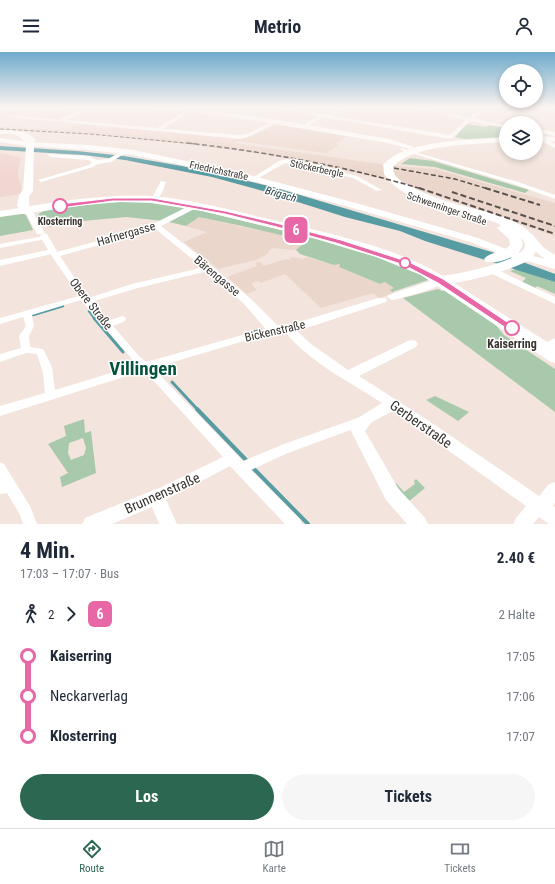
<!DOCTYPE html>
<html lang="de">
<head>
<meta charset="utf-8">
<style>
  :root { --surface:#fff; --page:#f6f6f7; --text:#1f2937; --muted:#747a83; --line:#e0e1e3; --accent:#2c6751 }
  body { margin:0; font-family:"Roboto Condensed",sans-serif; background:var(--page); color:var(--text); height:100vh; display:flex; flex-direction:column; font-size:15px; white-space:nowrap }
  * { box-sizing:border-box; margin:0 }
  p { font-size:13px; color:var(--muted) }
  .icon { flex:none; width:22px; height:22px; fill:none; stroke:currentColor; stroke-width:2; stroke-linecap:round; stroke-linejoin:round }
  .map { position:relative; height:472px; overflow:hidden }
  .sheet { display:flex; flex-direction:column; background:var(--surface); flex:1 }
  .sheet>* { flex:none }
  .badge { padding:0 8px; border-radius:6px; font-size:14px; line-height:26px }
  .fabs { position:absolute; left:499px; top:12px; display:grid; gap:8px }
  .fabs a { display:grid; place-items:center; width:44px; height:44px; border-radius:50%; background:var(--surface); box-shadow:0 2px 6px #0003; font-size:20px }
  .map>.badge { position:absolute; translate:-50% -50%; box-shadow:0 0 0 2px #fff }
  .legs { display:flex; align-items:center; gap:6px; height:44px; padding:0 20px; font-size:13px }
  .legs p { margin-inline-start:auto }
  .summary { display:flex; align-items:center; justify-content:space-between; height:68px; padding:0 20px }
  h1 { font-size:22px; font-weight:700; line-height:30px }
  .primary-button { display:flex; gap:8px; margin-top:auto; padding:8px 20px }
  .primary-button a { flex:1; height:46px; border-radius:24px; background:var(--accent); color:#fff; font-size:16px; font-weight:700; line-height:46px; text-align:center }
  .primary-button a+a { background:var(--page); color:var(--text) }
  ul { padding:0 20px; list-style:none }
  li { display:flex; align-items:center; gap:14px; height:40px; font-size:15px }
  li i { display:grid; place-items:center; width:6px; height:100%; margin:0 5px; background:currentColor }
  li i::after { content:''; width:10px; height:10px; margin:-5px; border:3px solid; border-radius:50%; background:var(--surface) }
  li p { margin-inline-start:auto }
  li:first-child i { background:linear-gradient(#0000 50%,currentColor 0) }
  li:last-child i { background:linear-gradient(currentColor 50%,#0000 0) }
  header { display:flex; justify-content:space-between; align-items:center; height:52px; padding:0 20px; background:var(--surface); font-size:18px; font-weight:700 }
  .tabs { display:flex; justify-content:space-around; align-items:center; height:56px; border-top:1px solid var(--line); background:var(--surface); font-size:11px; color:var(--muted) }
  .tabs a { display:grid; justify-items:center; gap:2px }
  .tabs .current { color:var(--accent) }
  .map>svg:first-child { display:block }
  .built { fill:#ebd6cb }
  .industrial { fill:#f1d7d2 }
  .green { fill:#a8c9ab; fill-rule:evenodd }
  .water { fill:#589ca3 }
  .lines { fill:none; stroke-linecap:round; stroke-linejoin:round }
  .stream-far2 { stroke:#589ca3; stroke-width:2.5 }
  .stream-far1 { stroke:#589ca3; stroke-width:3 }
  .stream { stroke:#589ca3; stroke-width:4 }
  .pedestrian { fill:#fff; fill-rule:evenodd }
  .minor { fill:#fff; fill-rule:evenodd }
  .tertiary { fill:#fff; fill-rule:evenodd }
  .secondary { fill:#fff; fill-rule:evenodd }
  .primary { fill:#fff; fill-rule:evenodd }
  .rail-far2 { stroke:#57504d; stroke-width:1; stroke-dasharray:4 2; stroke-linecap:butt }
  .rail-far1 { stroke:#57504d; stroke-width:1.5; stroke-dasharray:5 2.5; stroke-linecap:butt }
  .rail { stroke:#57504d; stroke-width:2; stroke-dasharray:6 3; stroke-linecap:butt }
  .line-1 { fill:#e868a7; stroke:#fff }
  .stop-1-dot { fill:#fff; stroke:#e868a7; stroke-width:2 }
  .labels { text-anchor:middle; stroke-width:3; stroke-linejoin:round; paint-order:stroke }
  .far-street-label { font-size:10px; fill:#383330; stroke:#fff }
  .far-stop-label { font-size:10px; font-weight:bold; fill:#383330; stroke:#fff }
  .far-water-label { font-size:11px; font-style:italic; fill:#1a3c3f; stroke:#fff }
  .street-label { font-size:12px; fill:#383330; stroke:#fff }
  .stop-label { font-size:12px; font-weight:bold; fill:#383330; stroke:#fff }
  .near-street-label { font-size:14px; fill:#383330; stroke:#fff }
  .near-district-label { font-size:19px; font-weight:bold; fill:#04543d; stroke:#fff }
</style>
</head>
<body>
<header><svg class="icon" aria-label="menu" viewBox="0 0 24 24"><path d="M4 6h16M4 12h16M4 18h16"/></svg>Metrio<svg class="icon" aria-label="person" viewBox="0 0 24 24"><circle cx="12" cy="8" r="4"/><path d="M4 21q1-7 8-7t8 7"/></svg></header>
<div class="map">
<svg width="555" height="472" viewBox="0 0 555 472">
  <rect width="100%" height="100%" fill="#f3e4dd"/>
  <!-- built -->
  <g class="built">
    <polygon points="276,71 347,84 335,92 339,93 326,101 237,89"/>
    <polygon points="0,75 91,79 234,91 394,114 435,117 555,151 555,184 416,137 375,125 303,109 247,100 151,88 93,83 0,78"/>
    <polygon points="199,165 242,175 268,179 305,190 296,198 272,196 266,203 256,208 218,217 184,190 207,180 186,174"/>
    <polygon points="292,205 304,207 306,205 334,213 339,212 340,213 339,215 380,232 385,230 395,236 390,238 394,241 379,246 373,241 321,256 285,222 261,231 258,229 251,232 257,238 247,242 227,225 257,214 255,211 260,210 264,214 286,207 289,208"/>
  </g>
  <!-- industrial -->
  <g class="industrial">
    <polygon points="79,72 243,86 234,91 98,79 68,78"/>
    <polygon points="0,101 20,105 21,108 18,117 18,126 19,127 21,134 21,142 0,145"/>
  </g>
  <!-- green -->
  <g class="green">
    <polygon points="467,72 486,75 489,73 506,75 506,85 465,87 455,85"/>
    <polygon points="410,106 433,109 529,138 525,141 435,115 401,112"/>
    <path d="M138,148l48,7 -22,14 -38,-4 -43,4 -35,6 -10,-12c6,-10 85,-14 100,-15z"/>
    <path d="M194,157l140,34 76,24 18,11v2l-36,12 -2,-2 4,-2 -9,-6 -5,2 -41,-17 1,-2 -1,-1 -5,1 -34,-11 -4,-4 9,-8c-35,-11 -70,-17 -106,-25l-13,9 -17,-4z"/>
    <polygon points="19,161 26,163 33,178 0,184 0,163"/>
    <polygon points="516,217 555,230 555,242 537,234 534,237 521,231 526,226 510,219"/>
    <polygon points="438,237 442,239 448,237 486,261 504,283 555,317 555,360 403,246"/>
    <polygon points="435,344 469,360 458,369 426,348"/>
    <path d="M84,367l1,14 6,-2 5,42 -34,14 -2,-10 8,-4 -20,-29 18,-8 -2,-10zM83,386l3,10 -2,7 -13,5 -3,-7 1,-10z"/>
    <polygon points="416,427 425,436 408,450 393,433 396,431 404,440 415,432 414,429"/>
  </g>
  <!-- water -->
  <polygon class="water" points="0,94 77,99 124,104 182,114 273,135 512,206 555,222 555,230 425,189 400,179 345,165 263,139 212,125 125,108 83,103 0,98"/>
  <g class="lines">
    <!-- stream-far2 -->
    <g class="stream-far2">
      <polyline points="89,259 95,267"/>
      <polyline points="33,263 63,254"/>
    </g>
    <!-- stream-far1 -->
    <g class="stream-far1">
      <polyline points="94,266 123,300"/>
      <polyline points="254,280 261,278"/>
      <polyline points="172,330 198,358"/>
    </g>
    <!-- stream -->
    <g class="stream">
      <polyline points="197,357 247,409"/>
      <polyline points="253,416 308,472"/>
    </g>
    <!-- pedestrian -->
    <g class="pedestrian">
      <path d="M157,173l3,2 -1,1 -99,28 28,42 44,-14 77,-18h3l1,2 -1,2 -74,18 -47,14 17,19 14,-5 3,1 1,2 -1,2 -12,5 26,30 7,6 129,-36 3,1 2,2 -2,2 -125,37 90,93 41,-17 79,-28 4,2 2,3 -2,3 -79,29 -37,17 49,49 2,5h-17l-55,-58 -69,36 -5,2 -5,-2 -2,-5 2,-5 72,-35 -72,-79 -8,-7 -143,45v-10l45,-13 -2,-20 -6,-19 -11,-1 -26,9v-8l21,-6 -2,-12 7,-10 -3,-9 -23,7v-6l79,-22 -28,-41 -2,-4 2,-1h4l2,2zM81,248l56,65 -82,25 -3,-23 -9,-18 -13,-2 -1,-11 5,-10 -2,-11z"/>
      <polygon points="44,184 47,186 46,187 0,196 0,192"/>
      <polygon points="0,410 4,412 30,454 37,472 23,472 20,463 7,441 0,442"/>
    </g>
    <!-- minor -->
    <g class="minor">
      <polygon points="87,55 93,55 66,68 157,76 188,58 190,60 163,77 240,83 247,82 274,69 278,70 251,84 240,87 10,65 12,64 59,68"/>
      <polygon points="272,55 283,55 328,63 338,55 343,55 333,64 450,83 466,68 411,55 420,55 468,66 483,56 485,58 473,66 506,74 506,76 470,69 451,87 323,65 304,76 302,74 318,64"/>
      <polygon points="538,77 555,80 555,84 541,81 548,86 548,88 555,92 555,96 543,90 543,87 536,82 536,78"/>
      <path d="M0,78c13,0 27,-1 36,10l-4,5h-4c-10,-11 -13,-12 -28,-11z"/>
      <polygon points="401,96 518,130 555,143 555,147 514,132 401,98"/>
      <polygon points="122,99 127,100 111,110 98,112 93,115 41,130 38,128 89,113 92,110 88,108 51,105 48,103 49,102 89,104 97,108 108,107"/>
      <polygon points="287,107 357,124 382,138 377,139 353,126 287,111 283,112 257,127 252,126 279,109"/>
      <path d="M161,129l5,1c-3,8 -6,20 -17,19l-1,-2 5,-3z"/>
      <path d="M191,153h6l1,2 -37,19 51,40 40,34 25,25h12l89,-27h8l1,2 -1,2 -89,29 14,13 37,26 60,-29 4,-1 4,1 2,3 -2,3 -57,29 70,45 110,75 10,-12 6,-2v21l-2,3 2,1v17h-6l-10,-7 -6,7h-20l3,-6 10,-12 -133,-95 -21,11 -7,9 33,57 27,30 3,6h-21l-21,-24 -35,-69 7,-13 24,-15c-33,-22 -70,-39 -96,-70h-11l-10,-5 -21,-24 -38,-34 -53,-43 2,-4z"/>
      <polygon points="25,156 31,156 44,180 43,182 37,182 24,158"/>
      <polygon points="44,181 47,182 57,199 56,201 0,214 0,208 48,198 40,184"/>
      <polygon points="489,214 555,245 555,252 486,219 484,217"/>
      <path d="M440,226l5,3c-9,9 -40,16 -53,19l-5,-3 1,-2z"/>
      <polygon points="555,286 555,295 543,301 539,300 537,297 539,294"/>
      <polygon points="156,437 162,439 177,472 159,472 152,455 112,472 82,472 85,466"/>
    </g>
    <!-- tertiary -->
    <g class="tertiary">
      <polygon points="0,55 74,55 71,57 0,59"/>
      <path d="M135,55c86,0 170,18 254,32l25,8 -4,2 -22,-6 -155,-26z"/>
      <polygon points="27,90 89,93 133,98 230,118 356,151 478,186 506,197 545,207 536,200 523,184 528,181 532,182 544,196 555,203 555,217 498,201 470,190 349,155 230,123 133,103 89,98 30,94 26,92"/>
    </g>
    <!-- secondary -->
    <g class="secondary">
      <rect x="536" y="85" width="19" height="4"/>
      <path d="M0,86l30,4 4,2 -1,47 -4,5v9l1,1c40,-6 81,-12 121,-10 38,3 76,13 113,22 55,13 131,28 179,58 16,-2 70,-13 80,-26 4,-4 1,-10 -3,-13 12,16 -22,28 -34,25l-2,-3c5,-7 19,-6 26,-14l-1,-6 -12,-11 4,-3c-32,-15 -94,-19 -115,-48 -3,-3 -2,-8 -3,-12 18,-22 69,-24 95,-26 8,0 17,-2 25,-1v4h-3c-32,3 -82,2 -107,24 0,2 0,6 2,9 3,5 11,9 17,12 15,8 32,14 48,18 24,7 71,14 78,41 -2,7 -5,11 -11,15 -18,10 -52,19 -73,22l101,64v16l-6,-2 -128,-86 -45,-18 -70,-21 -104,-25 -51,-8 -30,-1 -35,3 -86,12v-6l19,-3 -2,-2 2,-11 4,-5 3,-44 -26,-4z"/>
    </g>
    <!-- primary -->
    <polygon class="primary" points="533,55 555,57 555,61 534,56"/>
    <!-- rail-far2 -->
    <polyline class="rail-far2" points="0,77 90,82 196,92"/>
    <!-- rail-far1 -->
    <g class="rail-far1">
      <path d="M187,91c80,9 158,23 235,46"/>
      <polyline points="394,116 455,127 488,137"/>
    </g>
    <!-- rail -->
    <g class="rail">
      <polyline points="419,136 555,182"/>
      <polyline points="485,136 540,153"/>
      <polyline points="452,140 555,174"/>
    </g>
  </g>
  <!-- sky -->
  <linearGradient id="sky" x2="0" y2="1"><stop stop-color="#6eaacc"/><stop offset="0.45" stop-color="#faf3f0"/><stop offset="1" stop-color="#faf3f0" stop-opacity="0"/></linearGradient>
  <rect width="555" height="121" fill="url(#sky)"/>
  <!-- line-1 -->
  <polygon class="line-1" points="113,146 152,146 225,159 280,172 341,188 409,210 443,227 516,276 512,279 509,278 438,231 404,213 336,191 277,175 225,162 152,149 113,149 60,156 57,154 60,152"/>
  <!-- markers -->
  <g class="stop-1-dot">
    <circle cx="60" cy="154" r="7"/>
    <circle cx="405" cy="211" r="5"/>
    <circle cx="512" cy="276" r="7"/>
  </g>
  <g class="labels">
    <!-- far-street labels -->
    <g class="far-street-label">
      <text transform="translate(317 116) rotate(12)" y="4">Stöckerbergle</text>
      <text transform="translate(219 118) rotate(12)" y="4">Friedrichstraße</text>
      <text transform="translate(447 156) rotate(19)" y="4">Schwenninger Straße</text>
    </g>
    <!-- far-stop labels -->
    <g class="far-stop-label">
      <text x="60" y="173">Klosterring</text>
    </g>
    <!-- far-water labels -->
    <g class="far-water-label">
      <text transform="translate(281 142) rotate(16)" y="4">Brigach</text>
    </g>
    <!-- street labels -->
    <g class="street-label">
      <text transform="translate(126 182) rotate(-16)" y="4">Hafnergasse</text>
      <text transform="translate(217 224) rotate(40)" y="4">Bärengasse</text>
      <text transform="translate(91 252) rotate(52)" y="4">Obere Straße</text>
      <text transform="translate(275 279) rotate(-13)" y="4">Bickenstraße</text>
    </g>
    <!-- stop labels -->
    <g class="stop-label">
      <text x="512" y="296">Kaiserring</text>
    </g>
    <!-- near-street labels -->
    <g class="near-street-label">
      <text transform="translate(421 372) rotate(35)" y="5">Gerberstraße</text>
      <text transform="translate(162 441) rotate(-24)" y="5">Brunnenstraße</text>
    </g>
    <!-- near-district labels -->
    <g class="near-district-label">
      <text x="143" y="323">Villingen</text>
    </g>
  </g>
</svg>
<div class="fabs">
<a><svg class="icon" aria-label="locate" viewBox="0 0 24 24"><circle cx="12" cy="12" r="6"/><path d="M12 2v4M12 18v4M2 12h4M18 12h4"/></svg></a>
<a><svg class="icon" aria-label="layers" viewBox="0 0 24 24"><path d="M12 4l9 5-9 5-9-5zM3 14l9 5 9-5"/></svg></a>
</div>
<b class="badge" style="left:296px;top:178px;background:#e868a7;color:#fff">6</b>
</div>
<section class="sheet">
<div class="summary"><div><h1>4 Min.</h1><p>17:03 – 17:07 · Bus</p></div><b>2.40 €</b></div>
<div class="legs"><svg class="icon" aria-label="walk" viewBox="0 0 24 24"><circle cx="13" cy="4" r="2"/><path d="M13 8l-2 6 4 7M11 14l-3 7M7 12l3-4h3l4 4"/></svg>2<svg class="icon" aria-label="forward" viewBox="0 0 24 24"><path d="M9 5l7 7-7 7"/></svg><b class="badge" style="background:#e868a7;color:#fff">6</b><p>2 Halte</p></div>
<ul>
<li><i style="color:#e868a7"></i><b>Kaiserring</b><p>17:05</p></li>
<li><i style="color:#e868a7"></i><span>Neckarverlag</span><p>17:06</p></li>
<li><i style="color:#e868a7"></i><b>Klosterring</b><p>17:07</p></li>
</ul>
<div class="primary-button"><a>Los</a><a>Tickets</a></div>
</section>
<nav class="tabs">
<a class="current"><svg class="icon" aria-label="directions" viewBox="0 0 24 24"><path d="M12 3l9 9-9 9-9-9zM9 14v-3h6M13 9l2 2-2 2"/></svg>Route</a>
<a><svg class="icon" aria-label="map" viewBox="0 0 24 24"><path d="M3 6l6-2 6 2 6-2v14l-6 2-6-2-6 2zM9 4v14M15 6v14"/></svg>Karte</a>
<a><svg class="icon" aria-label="tickets" viewBox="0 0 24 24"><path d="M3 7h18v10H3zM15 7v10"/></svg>Tickets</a>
</nav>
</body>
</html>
